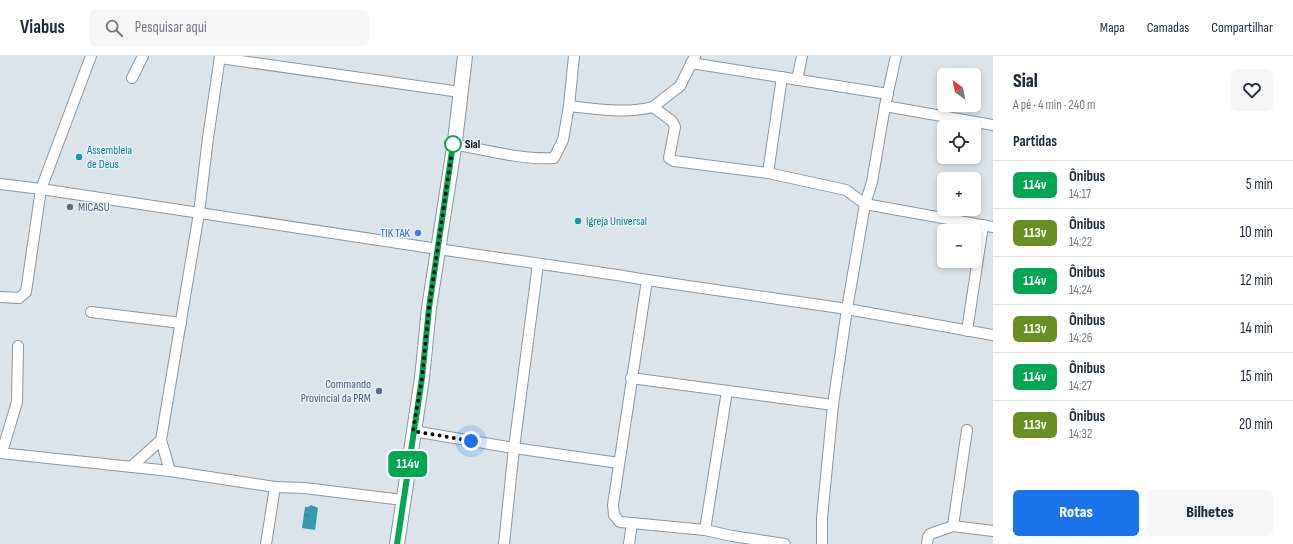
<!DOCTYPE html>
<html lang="pt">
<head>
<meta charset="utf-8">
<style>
  :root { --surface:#fff; --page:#f6f6f7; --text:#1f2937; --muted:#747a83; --line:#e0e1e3; --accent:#1a73e8 }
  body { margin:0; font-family:"Sofia Sans Condensed",sans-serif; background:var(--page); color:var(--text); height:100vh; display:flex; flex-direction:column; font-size:15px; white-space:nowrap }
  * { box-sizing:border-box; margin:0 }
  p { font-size:13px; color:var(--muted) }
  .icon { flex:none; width:22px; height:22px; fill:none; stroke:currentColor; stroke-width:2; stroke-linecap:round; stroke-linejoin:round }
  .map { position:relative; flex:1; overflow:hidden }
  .details { display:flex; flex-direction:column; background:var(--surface); width:300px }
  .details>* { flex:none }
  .badge { padding:0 8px; border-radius:6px; font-size:14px; line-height:26px }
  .needle { width:26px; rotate:327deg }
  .buttons { position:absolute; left:937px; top:12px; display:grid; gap:8px }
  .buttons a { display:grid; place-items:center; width:44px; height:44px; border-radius:6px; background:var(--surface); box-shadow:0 2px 6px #0003; font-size:20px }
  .you { position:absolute; width:20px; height:20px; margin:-10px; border:3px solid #fff; border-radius:50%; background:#1a73e8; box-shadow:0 0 0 6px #1a73e833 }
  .map>.badge { position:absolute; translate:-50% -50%; box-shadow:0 0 0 2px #fff }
  h2 { padding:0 20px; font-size:15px; line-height:36px }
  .round { display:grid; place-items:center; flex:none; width:42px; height:42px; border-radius:6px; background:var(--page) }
  .head { display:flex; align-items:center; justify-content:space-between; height:68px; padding:0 20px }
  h1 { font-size:19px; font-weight:800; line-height:30px }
  .action { display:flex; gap:8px; margin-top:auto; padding:8px 20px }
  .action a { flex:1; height:46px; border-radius:6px; background:var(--accent); color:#fff; font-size:16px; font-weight:800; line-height:46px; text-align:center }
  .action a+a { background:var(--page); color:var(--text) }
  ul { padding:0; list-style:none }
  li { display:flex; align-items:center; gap:12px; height:48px; padding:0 20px; border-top:1px solid var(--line) }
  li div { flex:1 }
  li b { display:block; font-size:15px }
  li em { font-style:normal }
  li .badge { min-width:44px; font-weight:700; text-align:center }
  header { display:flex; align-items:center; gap:24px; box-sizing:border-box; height:56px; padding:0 20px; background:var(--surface); border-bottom:1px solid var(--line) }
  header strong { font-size:19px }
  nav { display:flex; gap:22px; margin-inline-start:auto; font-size:14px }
  .search { width:280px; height:36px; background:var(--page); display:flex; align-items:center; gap:10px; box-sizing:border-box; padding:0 14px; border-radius:6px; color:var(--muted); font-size:15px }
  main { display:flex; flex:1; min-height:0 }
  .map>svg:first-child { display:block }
  .water { fill:url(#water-ripples) }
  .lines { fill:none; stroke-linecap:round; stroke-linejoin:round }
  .street-casing { stroke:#8e969d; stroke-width:12 }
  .secondary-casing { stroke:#8e969d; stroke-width:16 }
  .street { stroke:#fff; stroke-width:10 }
  .secondary { stroke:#fff; stroke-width:14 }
  .line-casing { stroke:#fff; stroke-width:9 }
  .line { stroke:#00a651; stroke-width:6 }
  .walk { stroke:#090c0f; stroke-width:4; stroke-dasharray:0 7.2 }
  .stop-dot { fill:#fff; stroke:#00a651; stroke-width:2 }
  .culture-dot { fill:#0f9aa8; stroke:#e8f1f9; stroke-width:1.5 }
  .service-dot { fill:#5c6f8a; stroke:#e8f1f9; stroke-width:1.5 }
  .shop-dot { fill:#3f7fe0; stroke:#e8f1f9; stroke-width:1.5 }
  .labels { text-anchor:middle; stroke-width:3; stroke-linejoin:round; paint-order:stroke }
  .stop-label { font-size:12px; font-weight:bold; fill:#090c0f; stroke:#e8f1f9; text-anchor:start }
  .culture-label { font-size:12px; fill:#0d838f; stroke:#e8f1f9; text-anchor:start }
  .service-label { font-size:12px; fill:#4e5e75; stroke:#e8f1f9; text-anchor:start }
  .shop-label { font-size:12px; fill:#366cbe; stroke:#e8f1f9; text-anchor:end }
</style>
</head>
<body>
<header>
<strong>Viabus</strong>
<div class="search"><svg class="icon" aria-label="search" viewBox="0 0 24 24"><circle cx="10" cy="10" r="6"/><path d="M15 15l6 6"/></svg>Pesquisar aqui</div>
<nav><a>Mapa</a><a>Camadas</a><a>Compartilhar</a></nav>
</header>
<main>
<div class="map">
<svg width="993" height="488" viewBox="0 0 993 488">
  <defs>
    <pattern id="water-ripples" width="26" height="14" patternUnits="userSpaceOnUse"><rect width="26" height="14" fill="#349dad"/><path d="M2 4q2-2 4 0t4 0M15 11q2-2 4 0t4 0" fill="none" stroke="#2a7e8b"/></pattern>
  </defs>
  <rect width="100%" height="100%" fill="#dbe4eb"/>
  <!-- water -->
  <polygon class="water" points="311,449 318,452 315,474 302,472 305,451 308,451"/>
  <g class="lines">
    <defs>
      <g id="street">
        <polyline points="695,0 680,30 653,51 672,65 675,71 669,102 674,105 768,117 846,134 865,148 993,171"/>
        <polyline points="220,2 460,36"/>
        <polyline points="691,7 888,38"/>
        <polyline points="132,22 143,0"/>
        <polyline points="797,24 802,0"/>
        <path d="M569,50c28,3 56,8 84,1"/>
        <polyline points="885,50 993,69"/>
        <path d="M453,88c33,6 68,16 101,14l9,-18 6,-34 5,-50"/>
        <polyline points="768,117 782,21"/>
        <polyline points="0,128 41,133 438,193 617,219 647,224 847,253 993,279"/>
        <polyline points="0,241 19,242 26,236 41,133 91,0"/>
        <polyline points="91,256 181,267"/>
        <polyline points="967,275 983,169"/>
        <polyline points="631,322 833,349"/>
        <polyline points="413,375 514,392 619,407"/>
        <polyline points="2,396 17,346 18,290"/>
        <polyline points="0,397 170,415 275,431 304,432 403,444"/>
        <polyline points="131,411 161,384"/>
        <polyline points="170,415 161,384 199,157 208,82 220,0"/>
        <polyline points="632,467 705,474 732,480 785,488"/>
        <polyline points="953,470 967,374"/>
        <polyline points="705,474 727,335"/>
        <polyline points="266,488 275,431"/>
        <polyline points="504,488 514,392 538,208"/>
        <polyline points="629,488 632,467 620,466 614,459 613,449 647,224"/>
        <polyline points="822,488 822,462 833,349 847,253 865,148 872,126 885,50 896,0"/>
        <polyline points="927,488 928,481 930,478 953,470 993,475"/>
      </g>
      <polyline id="secondary" points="397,488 422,322 429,252 455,85 465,0"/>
    </defs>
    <!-- street casing -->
    <use href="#street" class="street-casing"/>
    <!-- secondary casing -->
    <use href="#secondary" class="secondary-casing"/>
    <!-- street -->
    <use href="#street" class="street"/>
    <!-- secondary -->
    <use href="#secondary" class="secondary"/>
  </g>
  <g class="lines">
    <defs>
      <polyline id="line" points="397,488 422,322 429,252 453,88"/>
    </defs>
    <!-- line casing -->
    <use href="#line" class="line-casing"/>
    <!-- line -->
    <use href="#line" class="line"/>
    <!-- walk -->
    <polyline class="walk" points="453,88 429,252 422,322 413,375 471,385"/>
  </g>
  <!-- markers -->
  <circle class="stop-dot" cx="453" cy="88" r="8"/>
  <g class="culture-dot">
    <circle cx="79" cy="101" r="4"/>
    <circle cx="578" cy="165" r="4"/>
  </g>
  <g class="service-dot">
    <circle cx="70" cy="151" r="4"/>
    <circle cx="379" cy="335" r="4"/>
  </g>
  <circle class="shop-dot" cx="418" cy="177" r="4"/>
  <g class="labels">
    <!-- stop labels -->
    <g class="stop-label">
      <text x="465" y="92">Sial</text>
    </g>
    <!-- culture labels -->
    <g class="culture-label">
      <text x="87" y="98">Assembleia<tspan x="87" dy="14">de Deus</tspan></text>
      <text x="586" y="169">Igreja Universal</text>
    </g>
    <!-- service labels -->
    <g class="service-label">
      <text x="78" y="155">MICASU</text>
      <text x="371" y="332" text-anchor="end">Commando<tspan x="371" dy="14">Provincial da PRM</tspan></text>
    </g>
    <!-- shop labels -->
    <g class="shop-label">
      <text x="410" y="181">TIK TAK</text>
    </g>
  </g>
</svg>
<div class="buttons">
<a><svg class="needle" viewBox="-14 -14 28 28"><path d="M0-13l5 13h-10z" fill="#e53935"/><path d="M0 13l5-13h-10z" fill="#747a83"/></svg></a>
<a><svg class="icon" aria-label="locate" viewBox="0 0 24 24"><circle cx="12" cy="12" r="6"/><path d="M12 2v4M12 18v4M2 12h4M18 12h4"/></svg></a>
<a>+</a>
<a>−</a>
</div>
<div class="you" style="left:471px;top:385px"></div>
<b class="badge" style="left:408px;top:408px;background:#00a651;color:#fff">114v</b>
</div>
<section class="details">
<div class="head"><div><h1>Sial</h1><p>A pé · 4 min · 240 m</p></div><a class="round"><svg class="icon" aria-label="heart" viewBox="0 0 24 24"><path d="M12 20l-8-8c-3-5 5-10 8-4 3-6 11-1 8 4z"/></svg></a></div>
<h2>Partidas</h2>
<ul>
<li><span class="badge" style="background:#00a651;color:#fff">114v</span><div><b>Ônibus</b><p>14:17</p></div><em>5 min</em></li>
<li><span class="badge" style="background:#6b8e23;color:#fff">113v</span><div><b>Ônibus</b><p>14:22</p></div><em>10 min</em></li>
<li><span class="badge" style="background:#00a651;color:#fff">114v</span><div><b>Ônibus</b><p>14:24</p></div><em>12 min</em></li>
<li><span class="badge" style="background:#6b8e23;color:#fff">113v</span><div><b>Ônibus</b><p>14:26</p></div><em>14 min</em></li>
<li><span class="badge" style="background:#00a651;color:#fff">114v</span><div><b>Ônibus</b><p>14:27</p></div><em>15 min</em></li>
<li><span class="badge" style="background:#6b8e23;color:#fff">113v</span><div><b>Ônibus</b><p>14:32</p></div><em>20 min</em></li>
</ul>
<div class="action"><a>Rotas</a><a>Bilhetes</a></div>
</section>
</main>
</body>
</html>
